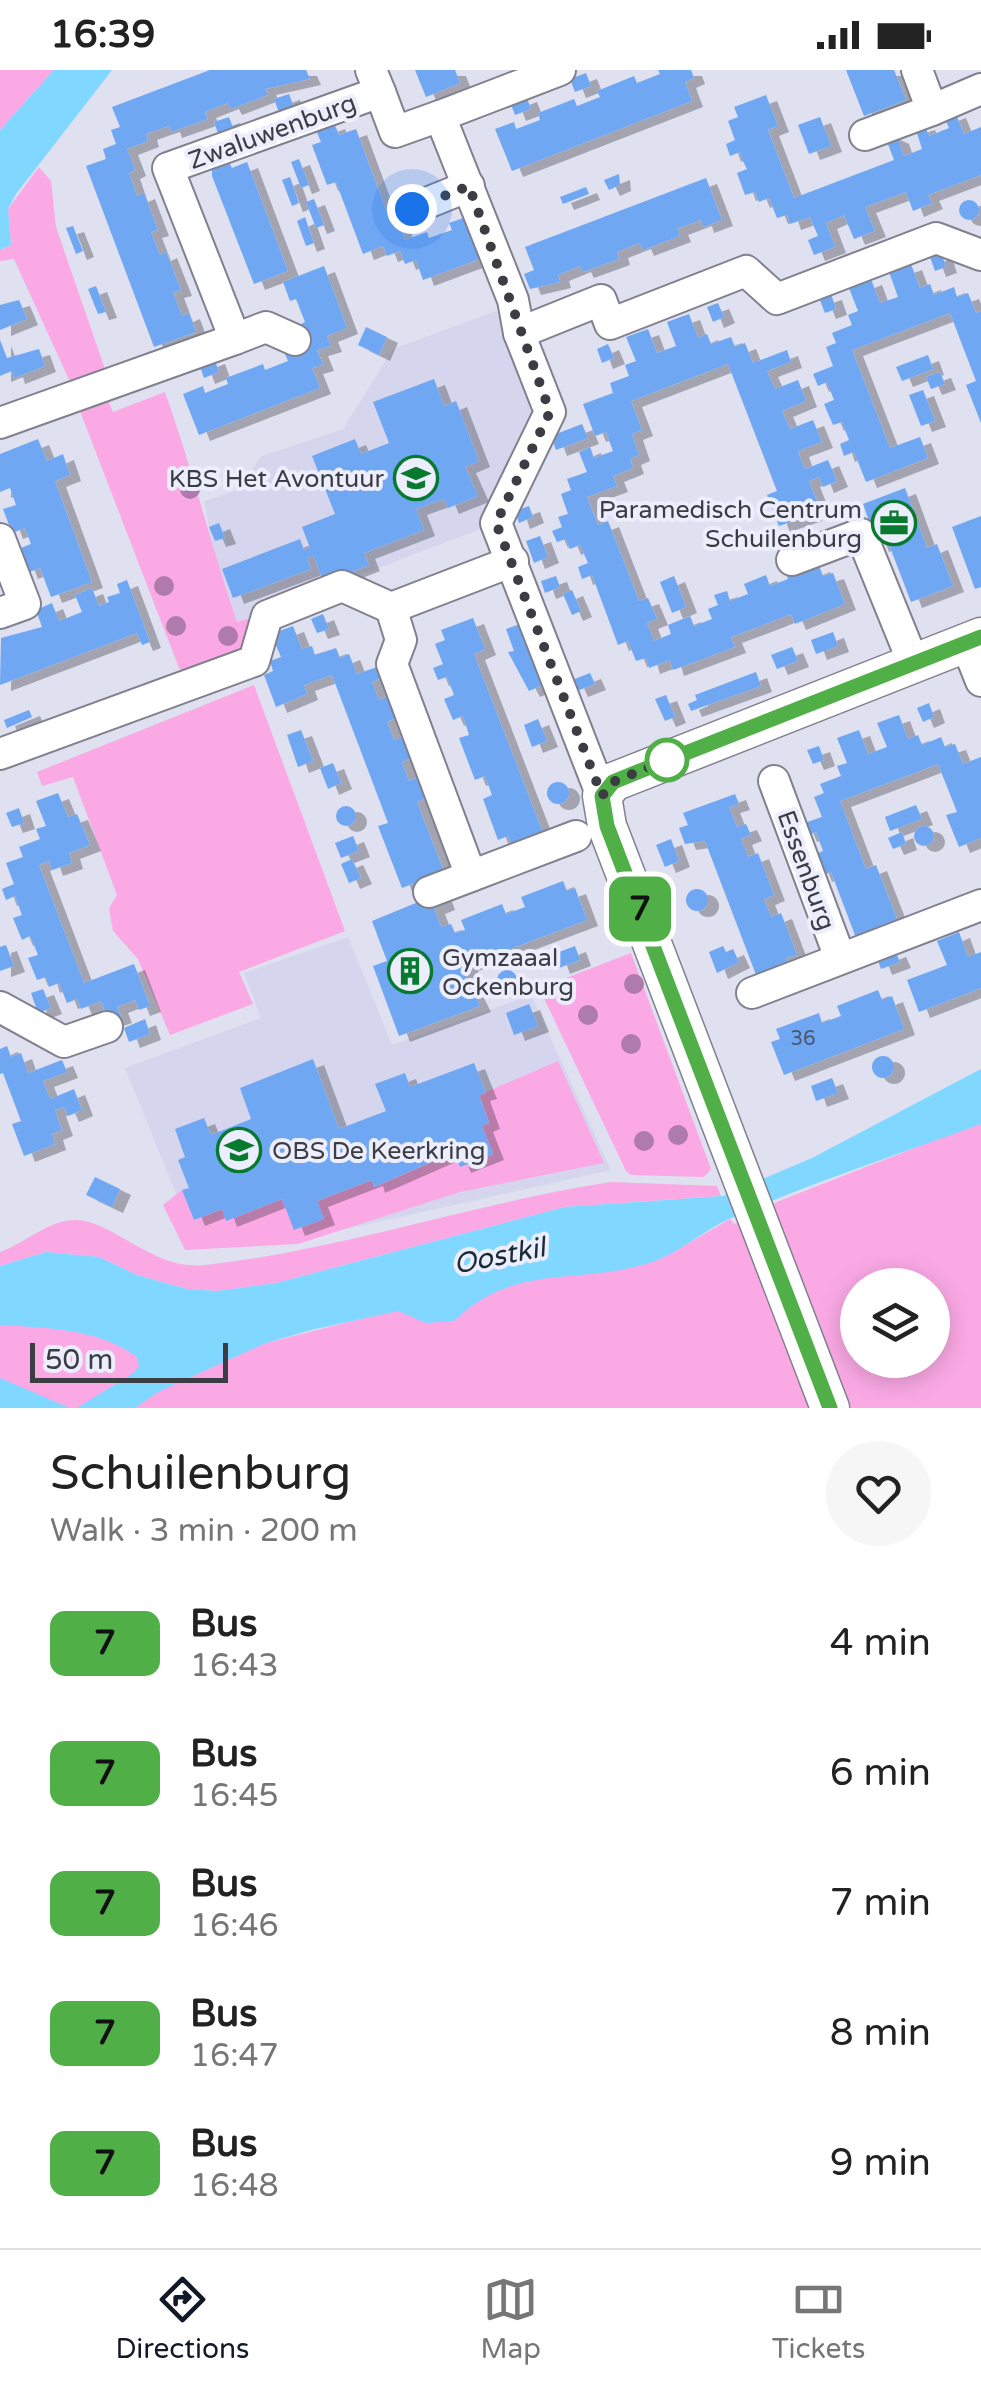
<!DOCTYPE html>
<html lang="en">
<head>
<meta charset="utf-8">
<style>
  :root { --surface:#fff; --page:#f6f6f6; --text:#222; --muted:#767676; --line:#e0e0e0; --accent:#111827 }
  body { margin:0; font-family:"Varela Round",sans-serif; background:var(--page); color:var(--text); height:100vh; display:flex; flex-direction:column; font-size:38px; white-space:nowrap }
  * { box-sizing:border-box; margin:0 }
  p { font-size:32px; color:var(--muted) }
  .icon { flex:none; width:55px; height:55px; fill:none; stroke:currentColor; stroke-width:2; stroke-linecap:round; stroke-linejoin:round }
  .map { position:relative; height:1338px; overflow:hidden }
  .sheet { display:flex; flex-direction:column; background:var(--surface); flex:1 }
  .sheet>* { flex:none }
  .badge { padding:0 20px; border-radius:15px; font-size:35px; line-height:65px }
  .tools { position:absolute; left:840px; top:1198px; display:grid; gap:20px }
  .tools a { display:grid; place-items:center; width:110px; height:110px; border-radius:50%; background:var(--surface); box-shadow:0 5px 25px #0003; font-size:50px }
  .scale { position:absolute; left:30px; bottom:25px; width:198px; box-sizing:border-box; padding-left:10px; border:5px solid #3c3c43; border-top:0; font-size:28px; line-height:35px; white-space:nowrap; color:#3c3c43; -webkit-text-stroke:8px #ecedfd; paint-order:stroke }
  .you { position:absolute; width:50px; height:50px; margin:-25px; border:8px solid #fff; border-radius:50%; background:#1a73e8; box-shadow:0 0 0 15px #1a73e833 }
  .map>.badge { position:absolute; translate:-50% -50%; box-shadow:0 0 0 5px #fff }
  .round { display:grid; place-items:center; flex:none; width:105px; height:105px; border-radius:52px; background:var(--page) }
  .overview { display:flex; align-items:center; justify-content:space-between; height:170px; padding:0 50px }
  h1 { font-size:48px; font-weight:600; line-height:75px }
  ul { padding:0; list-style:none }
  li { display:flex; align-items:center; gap:30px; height:130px; padding:0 50px }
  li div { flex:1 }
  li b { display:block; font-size:38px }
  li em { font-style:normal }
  li .badge { min-width:110px; font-weight:700; text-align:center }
  .status { display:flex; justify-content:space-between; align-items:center; height:70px; padding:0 50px; background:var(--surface); direction:ltr }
  .status svg { height:28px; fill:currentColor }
  .tab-bar { display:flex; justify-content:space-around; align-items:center; height:140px; border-top:2px solid var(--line); background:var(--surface); font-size:28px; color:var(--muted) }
  .tab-bar a { display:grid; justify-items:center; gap:5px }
  .tab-bar .on { color:var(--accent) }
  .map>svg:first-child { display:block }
  .built { fill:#d5d6ed }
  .green { fill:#fba9e5; fill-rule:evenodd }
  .water { fill:#80d7ff }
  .building { fill:#6fa7f3; filter:url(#shadow) }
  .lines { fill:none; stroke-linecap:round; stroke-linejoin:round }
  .minor-casing { stroke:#80818e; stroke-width:34 }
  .tertiary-casing { stroke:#80818e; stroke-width:41 }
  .minor { stroke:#fff; stroke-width:30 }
  .tertiary { stroke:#fff; stroke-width:38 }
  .tree { fill:#af7bac }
  .line-casing { stroke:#fff; stroke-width:22 }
  .line { stroke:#50af46; stroke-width:15 }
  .walk { stroke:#3c3c43; stroke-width:10; stroke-dasharray:0 18 }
  .stop-dot { fill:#fff; stroke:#50af46; stroke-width:5 }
  .labels { text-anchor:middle; stroke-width:8; stroke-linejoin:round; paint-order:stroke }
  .number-label { font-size:20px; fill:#49576f }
  .street-label { font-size:25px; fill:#3c3c43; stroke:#ecedfd }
  .poi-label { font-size:25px; fill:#3c3c43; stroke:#ecedfd; text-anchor:end }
  .water-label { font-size:28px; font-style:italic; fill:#182c35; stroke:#ecedfd }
</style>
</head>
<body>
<div class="status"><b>16:39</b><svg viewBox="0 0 49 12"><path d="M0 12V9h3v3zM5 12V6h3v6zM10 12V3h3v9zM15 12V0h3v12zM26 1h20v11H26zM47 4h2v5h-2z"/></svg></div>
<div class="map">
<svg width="981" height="1338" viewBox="0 0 981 1338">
  <defs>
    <filter id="shadow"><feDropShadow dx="11" dy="6" stdDeviation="0" flood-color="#0004"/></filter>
  </defs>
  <rect width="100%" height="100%" fill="#dfe0f0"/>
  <!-- built -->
  <g class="built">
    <polygon points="496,241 537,338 483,458 237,552 213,479 204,431 241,419 260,387 343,359 393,279"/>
    <polygon points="348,867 392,975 531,925 611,1100 288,1172 195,1170 125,998 261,948 244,903"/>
  </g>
  <!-- green -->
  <g class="green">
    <polygon points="0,0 54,0 0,60"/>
    <polygon points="39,97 51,111 56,157 106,302 71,314 14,189 0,191 0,180 11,175 8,139"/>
    <path d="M165,322c27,76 46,153 72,230l27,-9 -19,43 -57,19 -9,-7 -101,-262 28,-11 7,17z"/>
    <polygon points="254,615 345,861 239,902 253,934 170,965 138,889 113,861 109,838 117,825 73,707 42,716 37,702"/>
    <polygon points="631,883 711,1099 704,1107 631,1105 626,1101 541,922 545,916"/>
    <polygon points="558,991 604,1093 460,1122 298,1174 185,1180 163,1135 182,1120 194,1150 222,1139 227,1150 282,1129 295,1160 323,1149 317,1131 372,1110 375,1117 454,1082 460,1097 492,1085 482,1056 489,1053 479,1025"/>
    <path d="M981,1052v286h-981v-97l244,41 22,-9 244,-62 170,-33 50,-29 4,5 45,-23zM858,1215h74v75h-74z"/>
    <path d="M611,1112l106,4 4,10 -156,11 -289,76 -59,8 -30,-2 -50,-14 -38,-18 -53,-5 -46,14v-14c26,-9 49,-33 77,-32 39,2 76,51 128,45 138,-15 269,-62 406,-83z"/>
  </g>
  <!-- water -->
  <g class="water">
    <polygon points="54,0 112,0 16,124 8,139 11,175 0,180 0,60"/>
    <path d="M981,999v55c-84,31 -171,59 -252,95 -26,12 -48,32 -74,42 -72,26 -139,-1 -201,60l-28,2 -28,-12 -87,19 -45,13 -108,49 -23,16h-58l56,-35 6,-7 -2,-9c-39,-29 -91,-29 -137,-32v-59l46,-14 53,5 38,18 50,14 30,2 59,-8 289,-76 158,-11 89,-38z"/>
    <polygon points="0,1308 70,1338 0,1338"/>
  </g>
  <!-- building -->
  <g class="building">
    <polygon points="210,0 306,0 310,9 265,19 268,25 231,39 228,33 205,42 208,49 171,62 169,56 157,60 146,64 148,71 127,79 135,100 129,103 137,126 144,123 158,160 151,162 160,185 166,182 181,220 173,222 182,246 189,243 196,262 154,277 86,96 106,89 103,79 116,74 111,60 120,57 112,37"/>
    <polygon points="415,0 455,0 460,13 426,27"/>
    <polygon points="658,0 691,0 694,8 685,12 692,31 512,101 495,59 514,52 516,59 540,50 538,43 574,29 577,36 600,27 597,21 634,6 637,13 660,4"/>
    <polygon points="846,0 894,0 906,30 864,46"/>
    <polygon points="586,3 591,16 575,22 570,9"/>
    <polygon points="289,24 294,37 279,43 274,29"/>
    <polygon points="766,25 778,56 768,60 794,128 894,90 883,61 898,68 904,86 922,79 915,57 924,54 929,66 949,58 944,46 955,42 964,64 981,57 981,105 928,125 932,133 913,141 906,122 865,137 875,161 854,169 844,145 826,153 835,177 814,185 808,170 818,166 810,147 790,154 787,145 777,148 769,128 759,132 755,122 745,125 737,103 747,99 743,91 740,82 730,86 726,74 735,70 728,51 738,47 734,37"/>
    <polygon points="526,26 531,39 515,45 510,32"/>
    <polygon points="229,47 234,60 219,66 214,52"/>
    <polygon points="820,47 831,76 809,84 798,55"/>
    <polygon points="334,53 339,65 356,59 390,151 397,148 405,170 427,162 429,168 452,160 449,153 469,146 485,187 423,210 416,190 405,194 400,181 387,186 383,176 363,184 336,112 327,115 312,75 321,72 316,60"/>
    <polygon points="299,89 309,115 301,118 291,92"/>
    <polygon points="228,90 232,98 247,92 288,201 254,214 212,106 212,96"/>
    <polygon points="619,104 620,115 609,120 604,110"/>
    <polygon points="290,107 299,133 292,136 282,110"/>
    <polygon points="706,108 722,150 703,157 701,150 677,159 680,166 643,180 640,173 617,182 619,189 583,202 580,196 558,205 560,212 530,219 524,204 534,200 525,177"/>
    <polygon points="586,117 589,124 563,134 560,127"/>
    <polygon points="314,129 324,155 316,158 306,132"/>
    <circle cx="969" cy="140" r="10"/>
    <polygon points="305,147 314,173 306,176 297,151"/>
    <polygon points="73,156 83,181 76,184 66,158"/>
    <polygon points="941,182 946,197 935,201 930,187"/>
    <polygon points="911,194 920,218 930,214 934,225 954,217 957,227 968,223 976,243 981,241 981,353 966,315 976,311 950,243 852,280 890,378 920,367 928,388 866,412 854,382 844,386 840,374 849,370 842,352 833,355 824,334 834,330 827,312 818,316 813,304 833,296 826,277 836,273 832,263 852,255 848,245 858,241 849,218 871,209 880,233 898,227 889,202"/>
    <polygon points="324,196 347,258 327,266 331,276 317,280 323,295 312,298 320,318 199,365 183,324 203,316 205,323 228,314 226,308 263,294 265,300 288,291 285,284 307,276 299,255 305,252 296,229 290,231 283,212"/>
    <polygon points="96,216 106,242 98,244 88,219"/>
    <polygon points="831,224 836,239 825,243 819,228"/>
    <polygon points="19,230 27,249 0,260 0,235"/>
    <polygon points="718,233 724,247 713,252 707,237"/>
    <polygon points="689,244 698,268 707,264 711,274 731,267 735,277 745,273 753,293 787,280 791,292 767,301 775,319 798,310 806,331 782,341 790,359 813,350 822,372 798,381 801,390 805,399 828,390 837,411 823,417 819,407 809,411 817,431 807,434 811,445 779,456 767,425 777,421 728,294 631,331 642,360 632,364 639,385 630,389 633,398 613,406 617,416 587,427 598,455 608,451 639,531 648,528 657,549 647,553 654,571 671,564 668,555 690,546 694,556 712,549 708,539 718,535 714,525 727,521 730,531 748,524 744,514 766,505 770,516 788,509 784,499 796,494 800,504 819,496 823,506 833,503 845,534 795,554 791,544 771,552 731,567 735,577 673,600 670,590 649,598 646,588 636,591 628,571 618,575 592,505 582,509 578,497 588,493 580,475 570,479 566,469 557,472 552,461 562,457 558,447 568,444 561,424 571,420 567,409 587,402 579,382 590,377 594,388 613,381 606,362 595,366 583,334 613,323 610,313 629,306 625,295 636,291 626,267 648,259 657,283 676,276 667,252"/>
    <polygon points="366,257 387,267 379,285 358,275"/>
    <polygon points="0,270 7,288 39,279 45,296 14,308 12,301 0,306"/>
    <polygon points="608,274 614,288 602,293 597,279"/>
    <polygon points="928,285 933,299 902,311 896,297"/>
    <polygon points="214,288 219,302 204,308 199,294"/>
    <polygon points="940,302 945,314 931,319 926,307"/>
    <polygon points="434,309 444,336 456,331 479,391 465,397 478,426 448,438 444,429 416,439 424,460 364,483 369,495 324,513 313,485 307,488 311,499 233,528 222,499 300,469 304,480 310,478 302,457 335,444 312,386 355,369 361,384 389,373 373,332"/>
    <polygon points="923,320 935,351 921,356 909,325"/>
    <polygon points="582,354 588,368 556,380 551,366"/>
    <polygon points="38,369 47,391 63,384 70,405 55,411 92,512 51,527 40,498 27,503 18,479 31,474 25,458 12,463 3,439 16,435 10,418 0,422 0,384"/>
    <polygon points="905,418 927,478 937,474 953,516 911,532 888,472 878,476 863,434"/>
    <polygon points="529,436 533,447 519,453 515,441"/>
    <polygon points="981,446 981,517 975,519 952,457"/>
    <polygon points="219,453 225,468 215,471 209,457"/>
    <polygon points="540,466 548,487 534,493 526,471"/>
    <polygon points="556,506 560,517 545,523 541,511"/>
    <polygon points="674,506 686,537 672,543 660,512"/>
    <polygon points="127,510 150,572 142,575 137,563 0,615 1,568 42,557 36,540 52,533 59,551 82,542 75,525 92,518 99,536 109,532 107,527 120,523 117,514"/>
    <polygon points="572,520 581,541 572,545 563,524"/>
    <polygon points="323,544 329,559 317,563 311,549"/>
    <polygon points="473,548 485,579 474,584 543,763 512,776 508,766 498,770 483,729 492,725 485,706 475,710 459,668 469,665 463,646 453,650 444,629 454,625 447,607 438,610 433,598 443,594 435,574 445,570 441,560"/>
    <polygon points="520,554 543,615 529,621 508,582 514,581 506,559"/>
    <polygon points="293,556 302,579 312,576 315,585 336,578 340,588 349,584 357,604 377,597 381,608 372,612 379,630 388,626 396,648 387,652 394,670 403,667 411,688 402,692 409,711 419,707 427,728 417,732 444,802 402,818 378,756 388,753 332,605 304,615 307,624 276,637 264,605 273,601 270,591 281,587 271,564"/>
    <polygon points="833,562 838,576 816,584 811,570"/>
    <polygon points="792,577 798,591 777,599 771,585"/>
    <polygon points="756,602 761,616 691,641 688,634 697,630 695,625"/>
    <polygon points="590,603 595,614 577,621 572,610"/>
    <polygon points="666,625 675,647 665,651 655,629"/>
    <polygon points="929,633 934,647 923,652 917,638"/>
    <polygon points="29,640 32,647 7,658 4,650"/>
    <polygon points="899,645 908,669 918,665 922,675 941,667 945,677 955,674 963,694 981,687 981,768 959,777 946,745 957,742 938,694 840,731 866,799 876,795 900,857 858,873 831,802 821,806 813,785 823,781 816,762 806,766 801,754 822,747 814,727 824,723 820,714 841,706 837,696 847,693 837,668 859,660 868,684 887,677 877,653"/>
    <polygon points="538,649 547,671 532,677 524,655"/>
    <polygon points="301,660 313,691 298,697 287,665"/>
    <polygon points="819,676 824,690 813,694 807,680"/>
    <polygon points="333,693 341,713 328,719 320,698"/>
    <circle cx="558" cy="723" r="11"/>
    <polygon points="58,723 68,747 77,744 90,775 69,783 72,793 52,800 49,791 39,795 84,913 134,894 150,936 139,940 135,930 117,937 121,947 109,951 101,931 81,939 77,929 67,933 59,913 49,917 46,907 37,910 28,888 38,885 34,875 30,866 22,870 13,848 22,845 15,826 6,830 2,819 14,814 6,793 23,787 19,777 40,769 36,759 46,756 36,731"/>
    <polygon points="735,724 739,734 729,737 737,757 746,754 751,765 741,769 748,787 758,783 774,825 764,829 771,847 781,843 797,885 786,888 790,898 758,910 705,771 685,774 679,758 688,755 683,743"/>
    <polygon points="916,735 922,749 890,761 885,747"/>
    <circle cx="346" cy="746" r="10"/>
    <polygon points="19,738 24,753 12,757 6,743"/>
    <circle cx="924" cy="766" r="10"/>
    <polygon points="902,762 906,774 893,779 888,768"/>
    <polygon points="353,766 359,781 341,788 335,773"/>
    <polygon points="671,769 679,791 665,797 656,775"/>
    <polygon points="352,789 361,808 349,813 341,794"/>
    <polygon points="563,811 567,821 575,818 587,850 467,895 470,904 465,906 480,936 399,966 373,896 387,891 372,851 440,823 444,834 434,838 441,857 451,854 455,863 465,860 461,850 502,834 506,844 525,837 521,827"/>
    <circle cx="697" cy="830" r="11"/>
    <polygon points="959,862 968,887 981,882 981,918 919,942 907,910 947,895 937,871"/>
    <polygon points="6,875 14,896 0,901 0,877"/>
    <polygon points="575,876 580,890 559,898 554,884"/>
    <polygon points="723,876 726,882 733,879 739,892 717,903 709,882"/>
    <polygon points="895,881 900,892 881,899 877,888"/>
    <circle cx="507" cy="910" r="10"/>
    <polygon points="43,919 51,938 38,943 31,923"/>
    <polygon points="878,920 882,930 892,926 904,959 784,1005 771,972 780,969 776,959 819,943 822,953 841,946 837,936"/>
    <polygon points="529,934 538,956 514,965 506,943"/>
    <polygon points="145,949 150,964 129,972 124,958"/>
    <polygon points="7,976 11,987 21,983 28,1003 62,990 67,1002 43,1011 50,1029 74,1019 82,1040 68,1046 64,1037 55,1040 62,1060 52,1064 55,1074 24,1086 12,1054 21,1051 3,1003 0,1004 0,979"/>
    <circle cx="883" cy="997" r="11"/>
    <polygon points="313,989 339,1059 386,1041 375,1014 405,1003 410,1017 474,993 486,1023 479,1025 489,1053 482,1056 493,1084 460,1097 454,1082 374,1117 372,1110 317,1131 324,1149 294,1160 282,1129 226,1151 222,1139 194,1150 182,1120 189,1118 178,1090 185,1087 175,1059 204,1048 211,1065 251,1049 240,1018"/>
    <polygon points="832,1008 838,1023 816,1031 811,1016"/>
    <polygon points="95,1107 120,1119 112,1137 86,1125"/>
  </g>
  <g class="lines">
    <defs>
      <g id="minor">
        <polyline points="917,0 932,40 981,19"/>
        <polyline points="380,22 395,62 440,46"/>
        <polyline points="865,65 932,40"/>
        <polyline points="412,139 469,116"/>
        <polyline points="519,263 513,230 440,46 560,0"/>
        <polyline points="235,269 266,257 295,270"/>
        <polyline points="0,353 235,269 168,98 380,22 371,0"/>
        <polyline points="0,469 25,534 0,543"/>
        <polyline points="792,490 861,464 913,592"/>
        <polyline points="391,538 401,570 392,594 471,806 576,766"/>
        <polyline points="966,573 981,611"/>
        <polyline points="0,684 254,591 267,546 342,516 391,538 513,491"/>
        <polyline points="774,711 840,888"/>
        <polyline points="602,726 496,453 550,342 519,263 601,230 610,254 746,201 777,229 936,168 981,185"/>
        <polyline points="429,822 471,806"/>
        <polyline points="752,923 981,835"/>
        <polyline points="0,937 64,972 107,957"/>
      </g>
      <polyline id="tertiary" points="830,1338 607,756 602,726 613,712 981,567"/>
    </defs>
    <!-- minor casing -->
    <use href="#minor" class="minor-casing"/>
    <!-- tertiary casing -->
    <use href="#tertiary" class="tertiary-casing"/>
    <!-- minor -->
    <use href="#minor" class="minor"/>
    <!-- tertiary -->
    <use href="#tertiary" class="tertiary"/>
  </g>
  <!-- trees -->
  <g class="tree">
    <circle cx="190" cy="419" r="10"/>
    <circle cx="164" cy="516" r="10"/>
    <circle cx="176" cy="556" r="10"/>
    <circle cx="228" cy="566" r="10"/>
    <circle cx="634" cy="914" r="10"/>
    <circle cx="588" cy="945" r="10"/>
    <circle cx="631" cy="974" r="10"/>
    <circle cx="678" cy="1065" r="10"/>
    <circle cx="644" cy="1071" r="10"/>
  </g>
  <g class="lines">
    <defs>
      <polyline id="line" points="830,1338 607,756 602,726 613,712 640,701 981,567"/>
    </defs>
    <!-- line casing -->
    <use href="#line" class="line-casing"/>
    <!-- line -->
    <use href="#line" class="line"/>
    <!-- walk -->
    <polyline class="walk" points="412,139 469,116 550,342 496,453 602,726 613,712 667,690"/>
  </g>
  <!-- icons -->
  <defs>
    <symbol id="school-ring" viewBox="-11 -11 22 22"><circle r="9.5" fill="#ecedfd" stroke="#087a2f" stroke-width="1.5"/><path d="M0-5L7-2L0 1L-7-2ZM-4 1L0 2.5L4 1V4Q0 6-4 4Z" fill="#087a2f"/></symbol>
    <symbol id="office-ring" viewBox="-11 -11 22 22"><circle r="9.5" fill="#ecedfd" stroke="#087a2f" stroke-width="1.5"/><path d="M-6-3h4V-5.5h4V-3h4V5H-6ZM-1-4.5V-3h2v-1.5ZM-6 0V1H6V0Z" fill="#087a2f"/></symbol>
    <symbol id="building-ring" viewBox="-11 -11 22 22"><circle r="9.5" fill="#ecedfd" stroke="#087a2f" stroke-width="1.5"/><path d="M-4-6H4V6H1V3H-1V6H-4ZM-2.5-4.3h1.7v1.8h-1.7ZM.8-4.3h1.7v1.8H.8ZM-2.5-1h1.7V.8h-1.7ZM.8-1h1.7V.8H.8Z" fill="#087a2f"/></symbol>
  </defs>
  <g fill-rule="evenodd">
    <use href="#school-ring" x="391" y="383" width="50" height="50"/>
    <use href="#office-ring" x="869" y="428" width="50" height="50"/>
    <use href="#building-ring" x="385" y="876" width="50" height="50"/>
    <use href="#school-ring" x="214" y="1055" width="50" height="50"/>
  </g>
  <!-- markers -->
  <circle class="stop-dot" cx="667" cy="690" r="20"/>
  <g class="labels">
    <!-- number labels -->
    <g class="number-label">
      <text x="803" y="975">36</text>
    </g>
    <!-- street labels -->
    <g class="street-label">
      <text transform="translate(272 61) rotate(-20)" y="9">Zwaluwenburg</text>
      <text transform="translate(807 800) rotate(70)" y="9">Essenburg</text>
    </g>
    <!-- poi labels -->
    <g class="poi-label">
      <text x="384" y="417">KBS Het Avontuur</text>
      <text x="862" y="448">Paramedisch Centrum<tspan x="862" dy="29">Schuilenburg</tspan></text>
      <text x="442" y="896" text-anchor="start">Gymzaaal<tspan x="442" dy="29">Ockenburg</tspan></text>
      <text x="272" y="1089" text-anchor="start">OBS De Keerkring</text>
    </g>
    <!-- water labels -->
    <g class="water-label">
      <text transform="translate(499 1185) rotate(-11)" y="10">Oostkil</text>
    </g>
  </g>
</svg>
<div class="tools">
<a><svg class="icon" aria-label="layers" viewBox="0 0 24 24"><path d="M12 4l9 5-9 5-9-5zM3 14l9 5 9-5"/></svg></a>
</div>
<div class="scale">50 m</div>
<div class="you" style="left:412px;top:139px"></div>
<b class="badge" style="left:640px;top:839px;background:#50af46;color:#111">7</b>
</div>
<section class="sheet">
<div class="overview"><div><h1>Schuilenburg</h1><p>Walk · 3 min · 200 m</p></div><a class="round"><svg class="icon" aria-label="heart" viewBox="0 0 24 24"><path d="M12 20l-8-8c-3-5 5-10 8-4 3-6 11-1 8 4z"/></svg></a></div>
<ul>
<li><span class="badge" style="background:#50af46;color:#111">7</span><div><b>Bus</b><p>16:43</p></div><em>4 min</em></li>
<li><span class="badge" style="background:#50af46;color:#111">7</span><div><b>Bus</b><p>16:45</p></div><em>6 min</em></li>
<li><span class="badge" style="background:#50af46;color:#111">7</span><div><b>Bus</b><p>16:46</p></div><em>7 min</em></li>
<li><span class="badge" style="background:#50af46;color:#111">7</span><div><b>Bus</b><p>16:47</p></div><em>8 min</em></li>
<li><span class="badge" style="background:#50af46;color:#111">7</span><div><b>Bus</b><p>16:48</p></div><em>9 min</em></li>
</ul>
</section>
<nav class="tab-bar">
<a class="on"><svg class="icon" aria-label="directions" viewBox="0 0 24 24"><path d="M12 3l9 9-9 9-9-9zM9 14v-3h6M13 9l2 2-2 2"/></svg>Directions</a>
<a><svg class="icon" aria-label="map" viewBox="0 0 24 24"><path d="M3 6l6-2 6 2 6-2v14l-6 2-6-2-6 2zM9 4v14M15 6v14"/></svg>Map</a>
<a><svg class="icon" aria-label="tickets" viewBox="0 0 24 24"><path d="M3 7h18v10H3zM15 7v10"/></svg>Tickets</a>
</nav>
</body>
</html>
